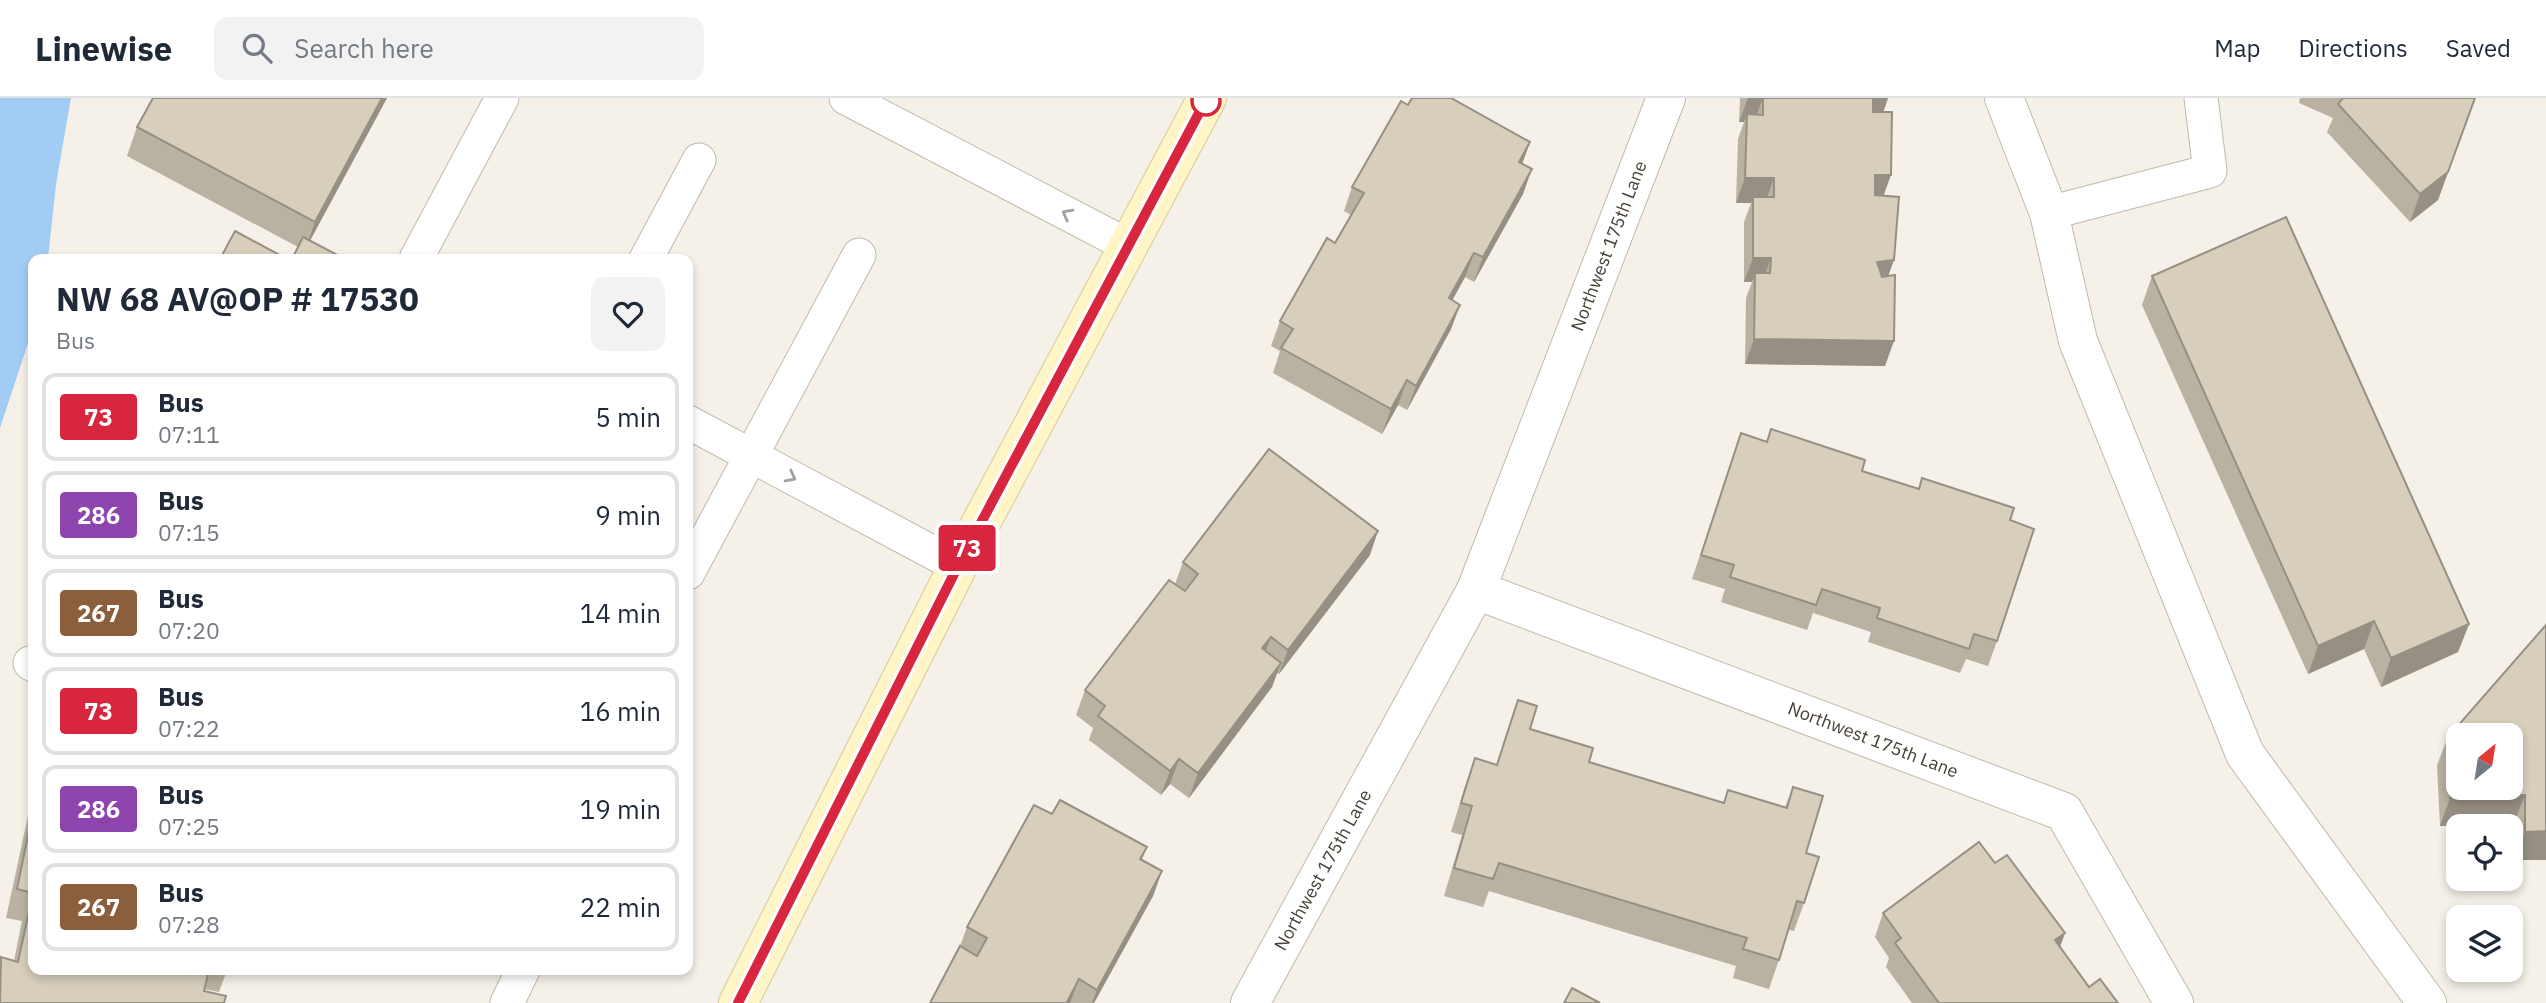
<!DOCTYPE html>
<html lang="en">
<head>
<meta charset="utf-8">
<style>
  :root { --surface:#fff; --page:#f2f2f3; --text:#1f2937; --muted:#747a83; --line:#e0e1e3 }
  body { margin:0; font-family:"IBM Plex Sans",sans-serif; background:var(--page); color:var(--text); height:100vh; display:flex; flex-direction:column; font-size:26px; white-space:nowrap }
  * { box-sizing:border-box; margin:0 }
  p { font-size:23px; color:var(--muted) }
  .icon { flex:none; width:38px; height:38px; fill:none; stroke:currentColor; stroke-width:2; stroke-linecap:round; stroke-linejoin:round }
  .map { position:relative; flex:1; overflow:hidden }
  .side { position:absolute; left:28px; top:156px; width:665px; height:721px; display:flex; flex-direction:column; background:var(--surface); border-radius:14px; box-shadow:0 4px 10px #0003 }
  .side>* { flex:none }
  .badge { padding:0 14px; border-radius:5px; font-size:24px; line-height:46px }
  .needle { width:46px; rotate:30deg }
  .fabs { position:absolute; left:2446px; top:625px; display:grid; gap:14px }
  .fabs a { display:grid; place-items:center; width:77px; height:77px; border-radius:14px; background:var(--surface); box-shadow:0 4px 10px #0003; font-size:35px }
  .map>.badge { position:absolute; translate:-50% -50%; box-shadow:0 0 0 4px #fff }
  .round { display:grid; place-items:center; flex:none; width:74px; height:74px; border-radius:14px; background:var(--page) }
  .headline { display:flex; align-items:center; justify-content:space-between; height:119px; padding:0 28px }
  h1 { font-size:33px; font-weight:800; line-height:52px }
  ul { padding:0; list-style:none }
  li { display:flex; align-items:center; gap:21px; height:88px; margin:0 14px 10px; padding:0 14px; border:4px solid var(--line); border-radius:14px }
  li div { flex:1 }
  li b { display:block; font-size:26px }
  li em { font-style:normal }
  li .badge { min-width:77px; font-weight:700; text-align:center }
  header { display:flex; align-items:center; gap:42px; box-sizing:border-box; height:98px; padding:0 35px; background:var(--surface); border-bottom:2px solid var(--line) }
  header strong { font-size:33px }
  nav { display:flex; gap:38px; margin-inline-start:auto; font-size:24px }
  .search { width:490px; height:63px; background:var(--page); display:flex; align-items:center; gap:18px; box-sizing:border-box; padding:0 24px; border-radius:14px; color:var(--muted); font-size:26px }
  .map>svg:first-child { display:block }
  .water { fill:#a1cdf5 }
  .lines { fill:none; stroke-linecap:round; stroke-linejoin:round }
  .lane-casing { stroke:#c1baa9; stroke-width:35 }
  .street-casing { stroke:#c1baa9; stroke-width:40 }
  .secondary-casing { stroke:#d7c995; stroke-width:40 }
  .lane { stroke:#fff; stroke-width:33 }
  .street { stroke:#fff; stroke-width:38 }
  .secondary { stroke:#fff5c7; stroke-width:38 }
  .wall { fill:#b9b1a2 }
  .shaded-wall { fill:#969084 }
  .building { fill:#d7cebc; stroke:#969084; stroke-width:2; fill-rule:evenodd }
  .oneway { stroke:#a4a09a }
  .line-casing { stroke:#fff; stroke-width:16 }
  .line { stroke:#d7263d; stroke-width:10 }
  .stop-dot { fill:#fff; stroke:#d7263d; stroke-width:3.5 }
  .labels { text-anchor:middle; stroke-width:7; stroke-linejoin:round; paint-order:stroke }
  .street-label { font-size:18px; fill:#484236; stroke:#fff }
</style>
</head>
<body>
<header>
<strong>Linewise</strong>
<div class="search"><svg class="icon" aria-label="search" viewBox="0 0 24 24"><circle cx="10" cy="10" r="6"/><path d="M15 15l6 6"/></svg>Search here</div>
<nav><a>Map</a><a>Directions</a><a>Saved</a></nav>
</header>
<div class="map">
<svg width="2546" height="905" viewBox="0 0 2546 905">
  <rect width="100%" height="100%" fill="#f5f1e8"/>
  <!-- water -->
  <polygon class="water" points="0,0 71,0 56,86 48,161 33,161 33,230 0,330"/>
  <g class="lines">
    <defs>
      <g id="lane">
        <polyline points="846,0 1127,147"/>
        <polyline points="2049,115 2210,73 2201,0"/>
        <polyline points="416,161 502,0"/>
        <polyline points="646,161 699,62"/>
        <polyline points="688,324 958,468"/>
        <polyline points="688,475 859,157"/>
        <polyline points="30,565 33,567"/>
        <polyline points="507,905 523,872"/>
      </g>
      <g id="street">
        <polyline points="2004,0 2049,115 2078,243 2245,656 2427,905"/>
        <polyline points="1476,492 2064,714 2174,905"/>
        <polyline points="1250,905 1476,492 1666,0"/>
      </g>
      <polyline id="secondary" points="738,905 958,468 1207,0"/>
    </defs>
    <!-- lane casing -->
    <use href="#lane" class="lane-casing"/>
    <!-- street casing -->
    <use href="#street" class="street-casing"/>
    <!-- secondary casing -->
    <use href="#secondary" class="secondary-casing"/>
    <!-- lane -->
    <use href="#lane" class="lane"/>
    <!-- street -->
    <use href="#street" class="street"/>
    <!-- secondary -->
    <use href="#secondary" class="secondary"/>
  </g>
  <!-- wall -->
  <g class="wall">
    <polygon points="387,0 310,142 298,149 127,58 137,29"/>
    <polygon points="1740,0 1888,0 1883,14 1884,98 1894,162 1888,178 1885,268 1745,266 1746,200 1752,184 1744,184 1744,124 1751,105 1736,105 1738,41 1744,24 1739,24"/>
    <polygon points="2300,0 2475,0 2438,102 2410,124 2327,34 2333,20 2299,5"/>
    <polygon points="1408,7 1530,44 1522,66 1523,96 1474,184 1465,179 1452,202 1460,207 1451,231 1407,312 1398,307 1382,336 1273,275 1280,253 1271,248 1280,223 1335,145 1351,117 1344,113 1352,89"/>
    <polygon points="2152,178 2469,526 2458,554 2381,589 2364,551 2308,576 2142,207"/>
    <polygon points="1741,335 1918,391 1922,380 2010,422 1997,543 1988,568 1966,561 1960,575 1868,544 1871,534 1813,515 1807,532 1721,504 1725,491 1692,481"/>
    <polygon points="1370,457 1279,576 1277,575 1272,589 1189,700 1170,686 1161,697 1089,642 1093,630 1076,617 1085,592 1175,486 1183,464"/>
    <polygon points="2546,527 2546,762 2514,762 2514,725 2440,728 2437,667 2448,639"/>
    <polygon points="1518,602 1530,631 1589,664 1723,705 1785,709 1793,689 1806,755 1804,805 1794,833 1789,832 1769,891 1733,880 1736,868 1489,793 1483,809 1444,798 1462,737 1451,734 1465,688 1475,660 1496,667"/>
    <polygon points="33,697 33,872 227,872 219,894 204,891 204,893 226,898 224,905 0,905 0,861 1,859 14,863 22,823 6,820 31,704"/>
    <polygon points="1052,716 1147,749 1142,762 1162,773 1153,798 1094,905 930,905 960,848 967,829"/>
    <polygon points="1995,765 2065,835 2060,849 2089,889 2118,905 1912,905 1886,869 1889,860 1875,839 1883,815"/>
  </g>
  <!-- shaded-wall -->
  <g class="shaded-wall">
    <polygon points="382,0 387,0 305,152 315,124"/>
    <polygon points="1748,0 1763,0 1754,24 1747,16 1744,24 1739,24"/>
    <polygon points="1873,0 1888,0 1880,24 1864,24"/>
    <polygon points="2475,0 2438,102 2410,124 2420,96"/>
    <polygon points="1530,44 1521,69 1519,64"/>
    <polygon points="1532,71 1523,96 1474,184 1483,159"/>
    <polygon points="1875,77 1891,77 1882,102 1866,102"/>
    <polygon points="1745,80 1774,80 1765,105 1753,99 1751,105 1736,105"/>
    <polygon points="1474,155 1465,179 1440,225 1449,200"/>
    <polygon points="1753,160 1771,160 1762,185 1755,175 1752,184 1744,184"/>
    <polygon points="1894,162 1885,186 1877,164"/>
    <polygon points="1460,207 1451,231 1407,312 1416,288"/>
    <polygon points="1754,241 1894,243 1885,268 1745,266"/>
    <polygon points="1407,282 1398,307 1382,336 1391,311"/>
    <polygon points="1378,433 1370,457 1279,576 1288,552"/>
    <polygon points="2374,523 2364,551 2308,576 2318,548"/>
    <polygon points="2469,526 2458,554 2381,589 2391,560"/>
    <polygon points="1271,539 1262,563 1262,550"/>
    <polygon points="1281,565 1272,589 1189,700 1198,675"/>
    <polygon points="1179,661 1170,686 1161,697 1170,673"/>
    <polygon points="2525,697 2514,725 2440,728 2450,700"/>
    <polygon points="2546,733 2546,762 2514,762 2525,734"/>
    <polygon points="1162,773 1153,798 1094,905 1092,905 1097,892"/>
    <polygon points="2065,835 2056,859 2055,842"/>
    <polygon points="1079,881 1070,905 1067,905"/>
  </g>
  <!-- building -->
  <g class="building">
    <polygon points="153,0 382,0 315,124 137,29"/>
    <polygon points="1412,0 1451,0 1530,44 1519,64 1532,71 1483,159 1474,155 1449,200 1460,207 1416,288 1407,282 1391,311 1281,250 1293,231 1280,223 1327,140 1335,145 1364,95 1352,89 1401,3 1408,7"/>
    <polygon points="1763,0 1873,0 1873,14 1892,14 1891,77 1875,77 1875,97 1899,99 1894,162 1877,164 1882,179 1895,177 1894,243 1754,241 1755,175 1770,175 1771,160 1753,160 1753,99 1774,99 1774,80 1745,80 1747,16 1763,17"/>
    <polygon points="2343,0 2475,0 2448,74 2420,96 2338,6"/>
    <polygon points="2286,119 2469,526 2391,560 2374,523 2318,548 2152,178"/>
    <polygon points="235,133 287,161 220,161"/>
    <polygon points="303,139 345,161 292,161"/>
    <polygon points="1771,331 1865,362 1862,373 1919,391 1922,380 2014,410 2010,422 2034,431 1997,543 1974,536 1969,551 1877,520 1880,510 1822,491 1816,507 1730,479 1734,467 1701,457 1741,335 1767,344"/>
    <polygon points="1269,351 1378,433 1288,552 1271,539 1262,550 1281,565 1198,675 1179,661 1170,673 1098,618 1105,608 1085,592 1169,482 1185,493 1198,476 1183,464"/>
    <path d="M2546,527v206l-21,1v-37l-75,3 -2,-61zM2459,637h52v53h-52z"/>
    <polygon points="1518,602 1537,608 1530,631 1593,650 1589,664 1724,705 1728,692 1787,710 1793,689 1823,698 1806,755 1819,759 1804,805 1797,803 1779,862 1743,851 1747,840 1499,765 1493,781 1454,770 1472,708 1461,705 1475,660 1497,667"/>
    <polygon points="1060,702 1147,749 1140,761 1162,773 1097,892 1079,881 1067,904 1068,905 930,905 960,848 977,858 987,840 967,829 1034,707 1052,716"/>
    <polygon points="33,713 33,872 209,872 204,893 226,898 224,905 0,905 1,859 18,864 33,795 17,791"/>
    <polygon points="1979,744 1995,765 2007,757 2065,835 2055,842 2089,889 2100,881 2118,905 1939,905 1895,845 1901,840 1883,815"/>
    <polygon points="1572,890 1600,905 1564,905"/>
  </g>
  <!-- one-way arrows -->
  <defs><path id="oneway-chevron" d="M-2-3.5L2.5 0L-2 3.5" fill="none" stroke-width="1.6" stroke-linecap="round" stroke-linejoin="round" transform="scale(1.75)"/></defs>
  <g class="oneway">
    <use href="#oneway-chevron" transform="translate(1067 116) rotate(-152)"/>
    <use href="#oneway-chevron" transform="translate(791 379) rotate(28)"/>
  </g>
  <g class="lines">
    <defs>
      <polyline id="line" points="738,905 958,468 1207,0"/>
    </defs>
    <!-- line casing -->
    <use href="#line" class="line-casing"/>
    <!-- line -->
    <use href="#line" class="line"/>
  </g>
  <!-- markers -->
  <circle class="stop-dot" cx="1206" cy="3" r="14"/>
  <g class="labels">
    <!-- street labels -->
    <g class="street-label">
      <text transform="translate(1609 148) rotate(-69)" y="6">Northwest 175th Lane</text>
      <text transform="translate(1873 642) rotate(21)" y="6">Northwest 175th Lane</text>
      <text transform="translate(1323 772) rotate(-61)" y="6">Northwest 175th Lane</text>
    </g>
  </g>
</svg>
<div class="fabs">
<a><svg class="needle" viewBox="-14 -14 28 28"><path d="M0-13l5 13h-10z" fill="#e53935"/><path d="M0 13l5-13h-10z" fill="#747a83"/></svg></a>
<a><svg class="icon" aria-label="locate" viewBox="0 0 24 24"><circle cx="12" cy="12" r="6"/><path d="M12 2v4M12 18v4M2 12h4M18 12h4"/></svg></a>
<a><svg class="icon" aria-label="layers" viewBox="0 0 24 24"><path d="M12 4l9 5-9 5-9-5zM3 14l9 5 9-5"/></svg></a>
</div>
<b class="badge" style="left:967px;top:450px;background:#d7263d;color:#fff">73</b>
<section class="side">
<div class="headline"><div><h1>NW 68 AV@OP # 17530</h1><p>Bus</p></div><a class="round"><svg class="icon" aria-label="heart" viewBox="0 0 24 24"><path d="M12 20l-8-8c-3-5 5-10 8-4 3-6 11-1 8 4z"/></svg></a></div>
<ul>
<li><span class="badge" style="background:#d7263d;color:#fff">73</span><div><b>Bus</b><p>07:11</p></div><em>5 min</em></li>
<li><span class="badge" style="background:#8e44ad;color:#fff">286</span><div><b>Bus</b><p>07:15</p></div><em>9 min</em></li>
<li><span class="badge" style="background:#8b5e3c;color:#fff">267</span><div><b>Bus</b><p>07:20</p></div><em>14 min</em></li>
<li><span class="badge" style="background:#d7263d;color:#fff">73</span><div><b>Bus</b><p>07:22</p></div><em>16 min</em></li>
<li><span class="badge" style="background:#8e44ad;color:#fff">286</span><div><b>Bus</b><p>07:25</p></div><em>19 min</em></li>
<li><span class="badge" style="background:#8b5e3c;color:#fff">267</span><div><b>Bus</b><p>07:28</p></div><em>22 min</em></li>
</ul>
</section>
</div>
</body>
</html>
